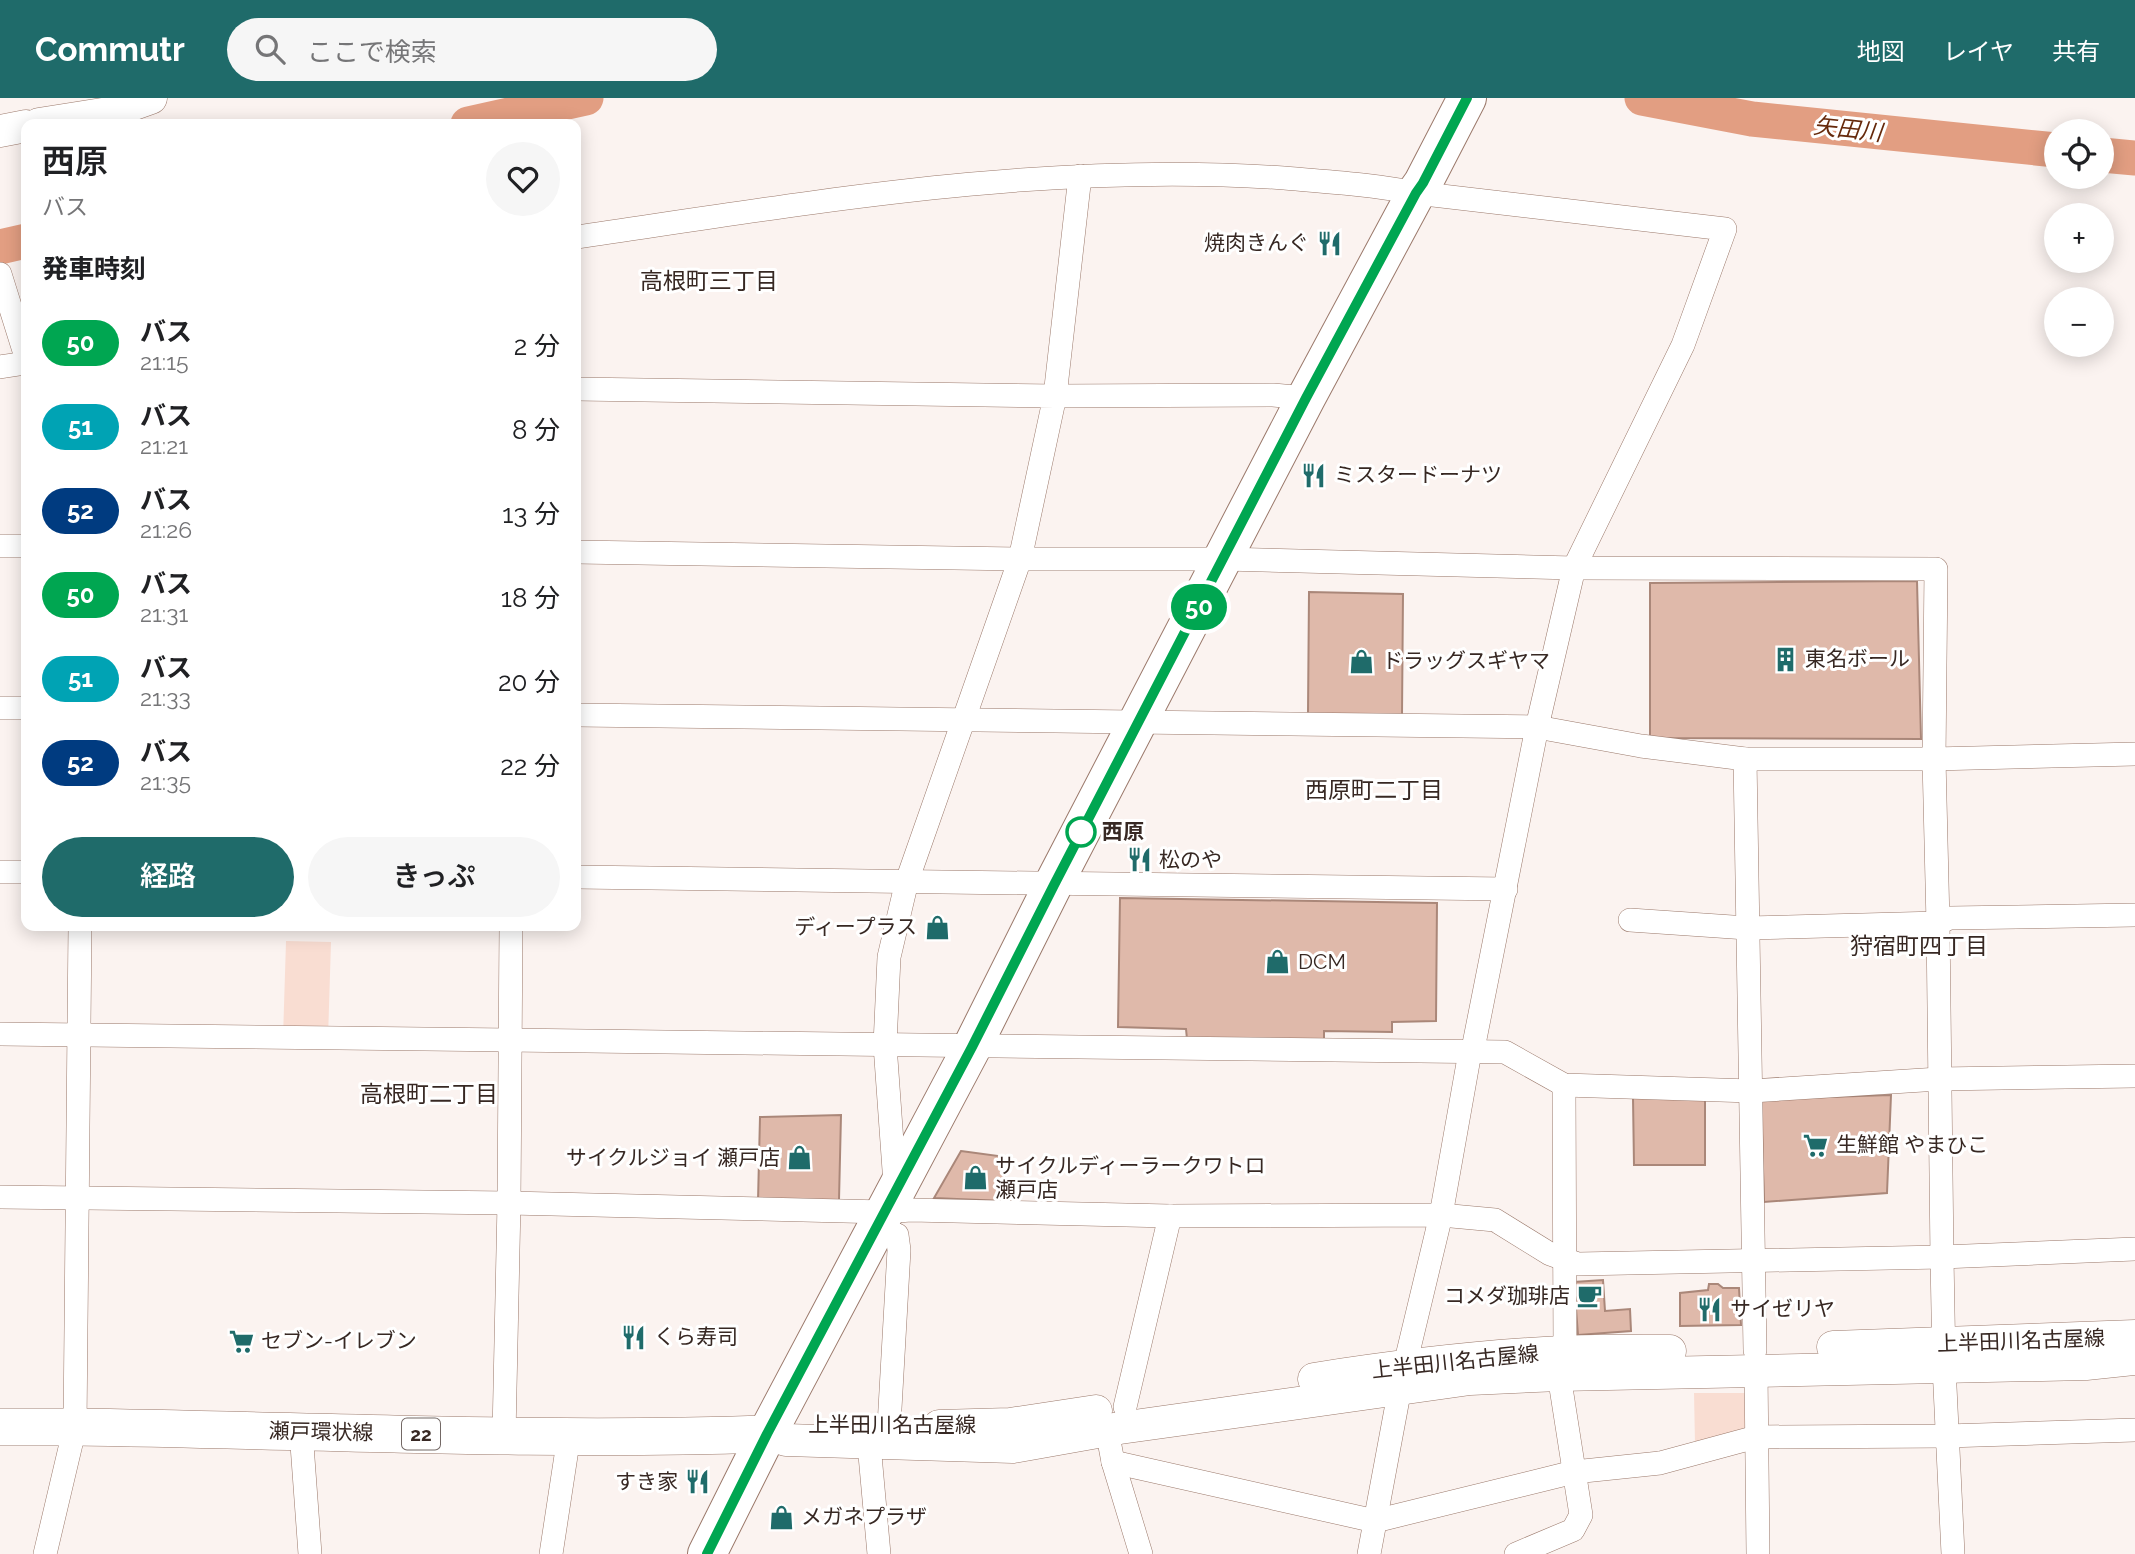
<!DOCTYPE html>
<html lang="ja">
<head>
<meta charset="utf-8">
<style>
  :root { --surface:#fff; --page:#f6f6f6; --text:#202124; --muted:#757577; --accent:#1f6b6a }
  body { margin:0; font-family:Raleway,"Noto Sans JP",sans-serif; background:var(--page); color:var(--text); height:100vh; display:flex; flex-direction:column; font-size:26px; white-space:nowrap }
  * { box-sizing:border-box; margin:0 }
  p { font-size:23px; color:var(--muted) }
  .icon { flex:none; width:38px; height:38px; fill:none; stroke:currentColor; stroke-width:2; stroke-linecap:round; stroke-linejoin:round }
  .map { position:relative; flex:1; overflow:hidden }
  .drawer { position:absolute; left:21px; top:21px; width:560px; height:812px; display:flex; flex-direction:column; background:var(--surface); border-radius:14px; box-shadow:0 4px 18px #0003 }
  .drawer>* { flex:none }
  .badge { padding:0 14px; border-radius:23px; font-size:24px; line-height:46px }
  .controls { position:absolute; left:2044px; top:21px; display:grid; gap:14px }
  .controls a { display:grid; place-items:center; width:70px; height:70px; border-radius:50%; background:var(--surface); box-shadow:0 4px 18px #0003; font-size:35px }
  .map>.badge { position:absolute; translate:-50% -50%; box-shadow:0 0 0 4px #fff }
  h2 { padding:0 21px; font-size:26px; line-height:63px }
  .round { display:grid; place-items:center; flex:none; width:74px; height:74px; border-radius:37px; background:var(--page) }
  .overview { display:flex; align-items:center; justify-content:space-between; height:119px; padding:0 21px }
  h1 { font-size:33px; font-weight:600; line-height:52px }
  .button { display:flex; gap:14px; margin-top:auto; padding:14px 21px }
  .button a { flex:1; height:80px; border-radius:42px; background:var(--accent); color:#fff; font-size:28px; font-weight:600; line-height:80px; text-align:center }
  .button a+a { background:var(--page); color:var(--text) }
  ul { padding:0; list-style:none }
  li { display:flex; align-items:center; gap:21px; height:84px; padding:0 21px }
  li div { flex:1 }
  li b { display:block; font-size:26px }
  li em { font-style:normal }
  li .badge { min-width:77px; font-weight:700; text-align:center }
  header { display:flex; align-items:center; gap:42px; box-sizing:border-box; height:98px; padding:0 35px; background:var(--accent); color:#fff }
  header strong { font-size:33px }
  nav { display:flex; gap:38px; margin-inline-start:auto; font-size:24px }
  .search { width:490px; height:63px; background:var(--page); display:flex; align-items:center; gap:18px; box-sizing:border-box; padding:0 24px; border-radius:38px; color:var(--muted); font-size:26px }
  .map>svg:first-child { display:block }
  .green { fill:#f9ddd2 }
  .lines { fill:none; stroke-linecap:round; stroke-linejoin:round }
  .river { stroke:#e29e82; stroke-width:35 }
  .building { fill:#dfb9aa; stroke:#aa8779; stroke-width:2 }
  .street-casing { stroke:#9b796b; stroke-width:24 }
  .secondary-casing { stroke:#9b796b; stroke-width:33 }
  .primary-casing { stroke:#9b796b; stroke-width:38 }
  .highway-casing { stroke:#9b796b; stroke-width:40 }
  .street { stroke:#fff; stroke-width:23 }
  .secondary { stroke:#fff; stroke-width:32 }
  .primary { stroke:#fff; stroke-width:37 }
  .highway { stroke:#fff; stroke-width:38 }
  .line-casing { stroke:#fff; stroke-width:16 }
  .line { stroke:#00a651; stroke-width:10 }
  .stop-dot { fill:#fff; stroke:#00a651; stroke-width:3.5 }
  .labels { text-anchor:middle; stroke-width:6; stroke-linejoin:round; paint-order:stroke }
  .shield { fill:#fff; stroke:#736865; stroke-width:2 }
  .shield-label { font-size:19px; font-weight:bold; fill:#372823 }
  .poi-label { font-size:21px; fill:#372823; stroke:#fff; text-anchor:start }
  .stop-label { font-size:21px; font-weight:bold; fill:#372823; stroke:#fff; text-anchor:start }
  .street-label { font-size:21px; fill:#372823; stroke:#fff }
  .water-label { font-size:23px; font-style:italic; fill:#66290b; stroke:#fff }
  .neighbourhood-label { font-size:23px; fill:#372823; stroke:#fff }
</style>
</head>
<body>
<header>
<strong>Commutr</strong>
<div class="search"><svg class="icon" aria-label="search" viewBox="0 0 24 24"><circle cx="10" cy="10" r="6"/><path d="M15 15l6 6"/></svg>ここで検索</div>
<nav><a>地図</a><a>レイヤ</a><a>共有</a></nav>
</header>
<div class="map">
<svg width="2135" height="1456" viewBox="0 0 2135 1456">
  <rect width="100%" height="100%" fill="#fbf3f0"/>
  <!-- green -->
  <g class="green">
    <polygon points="286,843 331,844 328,940 283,939"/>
    <polygon points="1694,1295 1751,1295 1749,1323 1736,1342 1695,1346"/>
  </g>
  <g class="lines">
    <!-- river -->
    <g class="river">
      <polyline points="1642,0 1752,21 2056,52"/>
      <polyline points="468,26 586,0"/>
      <polyline points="2102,57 2135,60"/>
      <polyline points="0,149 26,143"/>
    </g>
  </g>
  <!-- building -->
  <g class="building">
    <polygon points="1917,483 1921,641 1658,640 1650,638 1650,485"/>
    <polygon points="1309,494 1403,496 1402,618 1308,616"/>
    <polygon points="1120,800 1437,805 1436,923 1392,924 1392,934 1324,933 1324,941 1187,941 1186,931 1118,929"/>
    <polygon points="1705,997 1705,1067 1634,1067 1633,1000"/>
    <polygon points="1891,997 1887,1095 1764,1104 1761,1001"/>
    <polygon points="841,1017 839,1102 758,1103 760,1019"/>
    <polygon points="961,1053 1006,1059 1003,1103 934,1100"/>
    <polygon points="1603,1182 1605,1213 1630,1211 1631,1233 1578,1237 1574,1184"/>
    <polygon points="1709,1186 1718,1186 1723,1190 1739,1190 1741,1227 1680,1228 1680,1195 1708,1192"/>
  </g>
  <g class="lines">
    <defs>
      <g id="street">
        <polyline points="1080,78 1055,298 1273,297 1306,300"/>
        <path d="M576,139c234,-34 470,-76 708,-59 44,4 88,6 132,15l309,36 -42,116 -109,223 -37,159 -63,317 -4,8 -29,163 -36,150"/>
        <polyline points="0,176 26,259"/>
        <polyline points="0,269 26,265"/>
        <polyline points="576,291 1055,298 1020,461 907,783 889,859 885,947 895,1086"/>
        <polyline points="0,448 26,448"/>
        <polyline points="576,454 1020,461 1224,461 1574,470 1936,471 1934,661 1938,825 1942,1159 1944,1268 1953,1456"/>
        <polyline points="0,610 26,610"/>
        <polyline points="576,617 1537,629 1641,648 1745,661 1934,661 2135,656"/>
        <polyline points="1745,661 1755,1252"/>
        <polyline points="0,774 26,774"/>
        <path d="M576,779c310,4 620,9 930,12"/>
        <polyline points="1630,822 1747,830 1938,825 1950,820 2135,817"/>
        <polyline points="0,936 1505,954 1564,987 1751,993 1939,981 2135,978"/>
        <polyline points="1564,987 1565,1254"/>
        <polyline points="0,1099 509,1105 884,1114 911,1112 1170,1118 1441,1117 1495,1122 1550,1156 1578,1166 1942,1159 2135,1151"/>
        <polyline points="876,1130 897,1137 899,1152 889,1328"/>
        <polyline points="1756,1273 1758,1456"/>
        <polyline points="1125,1309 1170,1118"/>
        <polyline points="1107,1332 1113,1364 1141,1456"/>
        <polyline points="301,1333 310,1456"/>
        <polyline points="504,1337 509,1105 511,828"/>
        <polyline points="869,1346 879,1456"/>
        <polyline points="1113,1364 1375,1423 1574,1374 1660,1365 1756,1339 1947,1338 2135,1332"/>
        <polyline points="45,1456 75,1329 80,828"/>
        <polyline points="551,1456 569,1338"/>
        <polyline points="1369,1456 1400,1290"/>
        <polyline points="1516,1456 1573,1432 1581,1417 1559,1277"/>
      </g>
      <g id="secondary">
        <polyline points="39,26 109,15 151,0"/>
        <polyline points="0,33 26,28"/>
        <polyline points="1833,1249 2135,1238"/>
        <path d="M1314,1281c82,-13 165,-23 249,-27 35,-2 71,-1 107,-1"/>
        <polyline points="939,1328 1010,1326 1096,1313"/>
        <polyline points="767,1336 786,1342 1013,1349 1120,1330 1470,1281 1559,1277 2086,1266 2135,1261"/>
      </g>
      <path id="primary" d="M0,1329h75c230,3 462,15 692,7"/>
      <polyline id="highway" points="707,1456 767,1336 972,949 1053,787 1306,300 1416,95 1423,85 1467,0"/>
    </defs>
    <!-- street casing -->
    <use href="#street" class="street-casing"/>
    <!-- secondary casing -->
    <use href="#secondary" class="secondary-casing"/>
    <!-- primary casing -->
    <use href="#primary" class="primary-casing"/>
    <!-- highway casing -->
    <use href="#highway" class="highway-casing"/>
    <!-- street -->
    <use href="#street" class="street"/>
    <!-- secondary -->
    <use href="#secondary" class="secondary"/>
    <!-- primary -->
    <use href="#primary" class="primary"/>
    <!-- highway -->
    <use href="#highway" class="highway"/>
  </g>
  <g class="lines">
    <defs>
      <polyline id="line" points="707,1456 767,1336 972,949 1054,787 1306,300 1416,95 1423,85 1467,0"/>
    </defs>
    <!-- line casing -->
    <use href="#line" class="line-casing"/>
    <!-- line -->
    <use href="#line" class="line"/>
  </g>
  <!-- icons -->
  <defs>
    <symbol id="restaurant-bare" viewBox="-9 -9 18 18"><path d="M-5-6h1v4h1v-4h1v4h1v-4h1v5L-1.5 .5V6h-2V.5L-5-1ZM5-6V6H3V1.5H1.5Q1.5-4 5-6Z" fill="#1f6b6a" stroke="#fff" stroke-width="2.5" paint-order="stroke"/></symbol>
    <symbol id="building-bare" viewBox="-9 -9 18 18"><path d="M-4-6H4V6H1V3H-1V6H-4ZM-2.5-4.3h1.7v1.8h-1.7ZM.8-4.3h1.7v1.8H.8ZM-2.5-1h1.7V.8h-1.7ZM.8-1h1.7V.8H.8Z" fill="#1f6b6a" stroke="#fff" stroke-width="2.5" paint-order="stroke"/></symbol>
    <symbol id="shop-bare" viewBox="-9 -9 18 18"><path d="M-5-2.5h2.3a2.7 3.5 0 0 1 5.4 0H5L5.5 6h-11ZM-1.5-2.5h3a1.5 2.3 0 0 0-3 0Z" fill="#1f6b6a" stroke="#fff" stroke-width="2.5" paint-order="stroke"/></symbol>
    <symbol id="supermarket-bare" viewBox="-9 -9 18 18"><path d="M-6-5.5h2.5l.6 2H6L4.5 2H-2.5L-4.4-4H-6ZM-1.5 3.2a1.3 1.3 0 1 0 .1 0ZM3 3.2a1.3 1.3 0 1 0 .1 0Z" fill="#1f6b6a" stroke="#fff" stroke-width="2.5" paint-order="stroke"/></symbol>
    <symbol id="cafe-bare" viewBox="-9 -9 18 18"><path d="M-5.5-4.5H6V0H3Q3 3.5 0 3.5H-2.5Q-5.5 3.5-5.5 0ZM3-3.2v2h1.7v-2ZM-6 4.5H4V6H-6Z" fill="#1f6b6a" stroke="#fff" stroke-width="2.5" paint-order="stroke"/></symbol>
  </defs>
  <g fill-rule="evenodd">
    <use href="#restaurant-bare" x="1312" y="128" width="35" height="35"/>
    <use href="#restaurant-bare" x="1296" y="360" width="35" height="35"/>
    <use href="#building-bare" x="1768" y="544" width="35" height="35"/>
    <use href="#shop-bare" x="1344" y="546" width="35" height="35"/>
    <use href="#restaurant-bare" x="1122" y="744" width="35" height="35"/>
    <use href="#shop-bare" x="920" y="812" width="35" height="35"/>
    <use href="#shop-bare" x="1260" y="846" width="35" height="35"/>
    <use href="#supermarket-bare" x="1798" y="1030" width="35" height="35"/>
    <use href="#shop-bare" x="782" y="1042" width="35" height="35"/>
    <use href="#shop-bare" x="958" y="1062" width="35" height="35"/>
    <use href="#cafe-bare" x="1572" y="1180" width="35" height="35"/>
    <use href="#restaurant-bare" x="1692" y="1194" width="35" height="35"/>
    <use href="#restaurant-bare" x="616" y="1222" width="35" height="35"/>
    <use href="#supermarket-bare" x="224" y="1226" width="35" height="35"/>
    <use href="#restaurant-bare" x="680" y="1366" width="35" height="35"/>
    <use href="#shop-bare" x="764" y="1402" width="35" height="35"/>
  </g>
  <!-- markers -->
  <circle class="stop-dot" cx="1081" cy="734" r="14"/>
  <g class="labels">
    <!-- shield labels -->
    <rect class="shield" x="402" y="1320.5" width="38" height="31" rx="5"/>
    <g class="shield-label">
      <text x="421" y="1343">22</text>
    </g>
    <!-- poi labels -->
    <g class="poi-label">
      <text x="1309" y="152" text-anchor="end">焼肉きんぐ</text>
      <text x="1334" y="384">ミスタードーナツ</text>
      <text x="1805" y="568">東名ボール</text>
      <text x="1382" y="570">ドラッグスギヤマ</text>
      <text x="1159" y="769">松のや</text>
      <text x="917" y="836" text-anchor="end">ディープラス</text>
      <text x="1298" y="871">DCM</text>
      <text x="1836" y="1054">生鮮館 やまひこ</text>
      <text x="780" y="1067" text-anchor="end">サイクルジョイ 瀬戸店</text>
      <text x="995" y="1075">サイクルディーラークワトロ<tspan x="995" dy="24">瀬戸店</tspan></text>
      <text x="1570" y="1205" text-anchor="end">コメダ珈琲店</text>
      <text x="1730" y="1218">サイゼリヤ</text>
      <text x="654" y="1246">くら寿司</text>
      <text x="261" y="1250">セブン-イレブン</text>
      <text x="678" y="1391" text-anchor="end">すき家</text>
      <text x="801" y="1426">メガネプラザ</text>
    </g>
    <!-- stop labels -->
    <g class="stop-label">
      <text x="1102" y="741">西原</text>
    </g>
    <!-- street labels -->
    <g class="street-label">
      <text transform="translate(2021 1243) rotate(-2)" y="7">上半田川名古屋線</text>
      <text transform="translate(1455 1264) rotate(-6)" y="7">上半田川名古屋線</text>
      <text x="892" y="1334">上半田川名古屋線</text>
      <text transform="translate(321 1334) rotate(1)" y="7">瀬戸環状線</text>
    </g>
    <!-- water labels -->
    <g class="water-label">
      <text transform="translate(1848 31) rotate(6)" y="8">矢田川</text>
    </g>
    <!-- neighbourhood labels -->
    <g class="neighbourhood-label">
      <text x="709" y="191">高根町三丁目</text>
      <text x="1374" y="700">西原町二丁目</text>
      <text x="1919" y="856">狩宿町四丁目</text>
      <text x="429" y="1004">高根町二丁目</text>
    </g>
  </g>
</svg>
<div class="controls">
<a><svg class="icon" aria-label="locate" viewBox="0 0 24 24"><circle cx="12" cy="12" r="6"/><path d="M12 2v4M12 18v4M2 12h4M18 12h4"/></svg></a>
<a>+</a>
<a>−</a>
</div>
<b class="badge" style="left:1199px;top:509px;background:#00a651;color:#fff">50</b>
<section class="drawer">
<div class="overview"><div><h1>西原</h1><p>バス</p></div><a class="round"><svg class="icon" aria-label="heart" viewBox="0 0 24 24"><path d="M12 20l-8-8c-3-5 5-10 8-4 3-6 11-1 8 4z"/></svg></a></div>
<h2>発車時刻</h2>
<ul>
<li><span class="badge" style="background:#00a651;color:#fff">50</span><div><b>バス</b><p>21:15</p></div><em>2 分</em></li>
<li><span class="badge" style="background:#00a3b4;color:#fff">51</span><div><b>バス</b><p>21:21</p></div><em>8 分</em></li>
<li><span class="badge" style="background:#003b80;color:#fff">52</span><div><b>バス</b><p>21:26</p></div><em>13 分</em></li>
<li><span class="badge" style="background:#00a651;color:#fff">50</span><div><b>バス</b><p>21:31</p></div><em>18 分</em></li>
<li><span class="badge" style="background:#00a3b4;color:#fff">51</span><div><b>バス</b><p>21:33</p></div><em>20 分</em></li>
<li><span class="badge" style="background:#003b80;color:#fff">52</span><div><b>バス</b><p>21:35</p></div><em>22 分</em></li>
</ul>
<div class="button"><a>経路</a><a>きっぷ</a></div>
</section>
</div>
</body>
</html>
